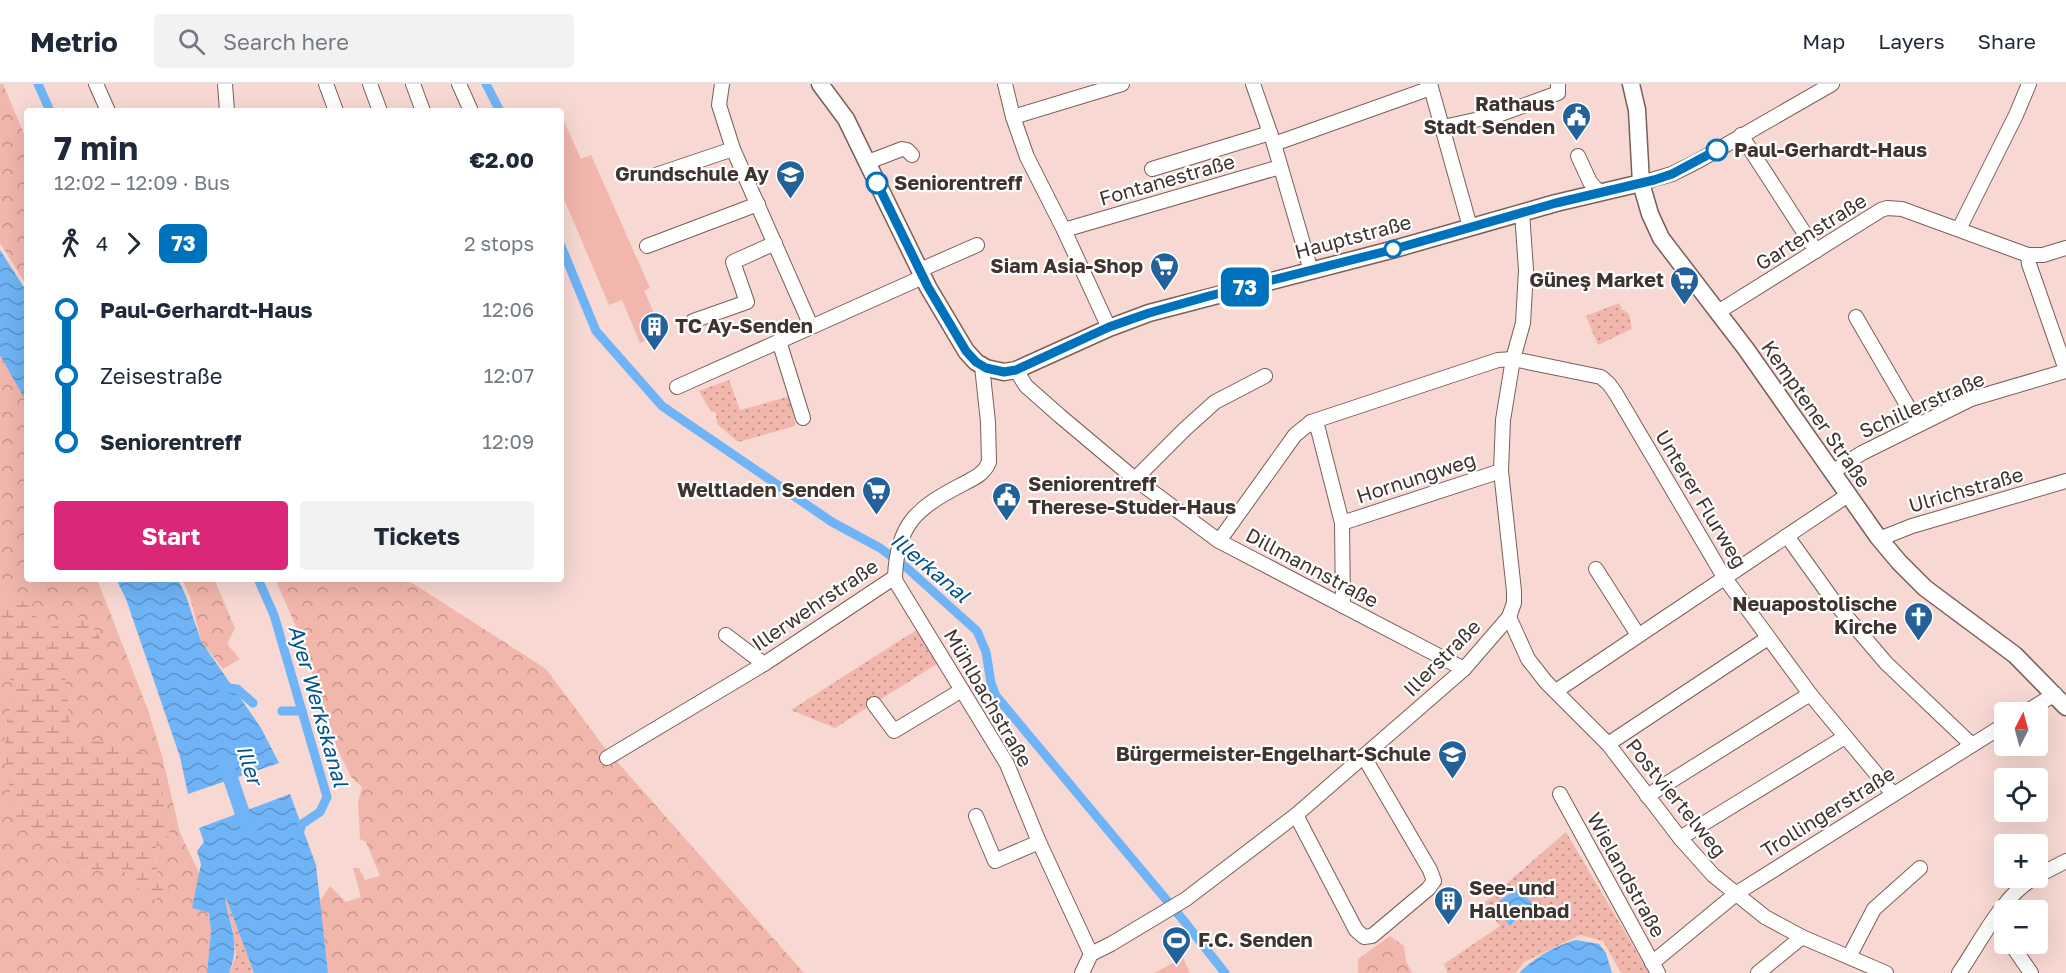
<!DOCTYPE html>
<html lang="en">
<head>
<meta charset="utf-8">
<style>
  :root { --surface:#fff; --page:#f2f2f3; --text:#1f2937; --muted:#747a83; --line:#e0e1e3; --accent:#db2777 }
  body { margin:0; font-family:"Golos Text",sans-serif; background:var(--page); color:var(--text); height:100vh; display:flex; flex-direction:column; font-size:22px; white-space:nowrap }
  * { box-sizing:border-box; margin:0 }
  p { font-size:20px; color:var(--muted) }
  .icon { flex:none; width:33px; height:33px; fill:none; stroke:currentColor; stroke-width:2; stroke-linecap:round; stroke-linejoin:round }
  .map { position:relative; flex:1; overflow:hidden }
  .drawer { position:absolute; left:24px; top:24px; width:540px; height:474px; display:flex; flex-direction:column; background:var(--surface); border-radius:6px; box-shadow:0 6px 24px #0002 }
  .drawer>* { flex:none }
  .badge { padding:0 12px; border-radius:9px; font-size:21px; line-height:39px }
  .needle { width:39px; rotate:6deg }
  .controls { position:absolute; left:1994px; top:618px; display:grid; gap:12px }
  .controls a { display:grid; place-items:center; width:54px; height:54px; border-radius:6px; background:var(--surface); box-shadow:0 6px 24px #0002; font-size:30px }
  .map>.badge { position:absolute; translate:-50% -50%; box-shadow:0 0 0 3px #fff }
  .legs { display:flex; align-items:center; gap:9px; height:66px; padding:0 30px; font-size:20px }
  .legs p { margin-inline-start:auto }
  .overview { display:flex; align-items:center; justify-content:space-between; height:102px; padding:0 30px }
  h1 { font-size:33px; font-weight:700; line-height:45px }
  .action { display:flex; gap:12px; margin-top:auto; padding:12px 30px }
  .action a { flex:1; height:69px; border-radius:6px; background:var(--accent); color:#fff; font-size:24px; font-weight:700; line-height:69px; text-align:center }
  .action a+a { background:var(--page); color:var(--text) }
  ul { padding:0 30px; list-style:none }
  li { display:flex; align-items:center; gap:21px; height:66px; font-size:22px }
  li i { display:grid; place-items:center; width:9px; height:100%; margin:0 8px; background:currentColor }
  li i::after { content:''; width:15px; height:15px; margin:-8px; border:4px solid; border-radius:50%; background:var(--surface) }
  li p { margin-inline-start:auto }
  li:first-child i { background:linear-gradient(#0000 50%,currentColor 0) }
  li:last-child i { background:linear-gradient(currentColor 50%,#0000 0) }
  header { display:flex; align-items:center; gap:36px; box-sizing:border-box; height:84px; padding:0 30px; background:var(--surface); border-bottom:2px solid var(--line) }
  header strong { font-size:28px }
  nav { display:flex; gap:33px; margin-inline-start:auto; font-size:21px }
  .search { width:420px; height:54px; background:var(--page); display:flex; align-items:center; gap:15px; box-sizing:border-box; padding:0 21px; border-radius:6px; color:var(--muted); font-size:22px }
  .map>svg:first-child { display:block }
  .grass { fill:url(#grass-dots) }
  .forest { fill:url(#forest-crowns) }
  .wetland { fill:url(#wetland-marsh) }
  .garden { fill:#f2b7ac }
  .water { fill:url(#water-waves) }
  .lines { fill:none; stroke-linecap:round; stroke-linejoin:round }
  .canal { stroke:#6fb4f6; stroke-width:9 }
  .river { stroke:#6fb4f6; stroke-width:15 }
  .minor-casing { stroke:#795f5a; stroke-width:16 }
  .major-casing { stroke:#795f5a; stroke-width:19 }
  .minor { stroke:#fff; stroke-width:14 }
  .major { stroke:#fff; stroke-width:16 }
  .line-1-casing { stroke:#fff; stroke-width:14 }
  .line-1 { stroke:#0072bc; stroke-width:9 }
  .stop-1-dot { fill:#fff; stroke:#0072bc; stroke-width:3 }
  .labels { text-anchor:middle; stroke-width:4.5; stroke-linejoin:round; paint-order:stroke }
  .poi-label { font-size:20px; font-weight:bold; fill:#3f3330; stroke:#fff; text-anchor:end }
  .stop-label { font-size:20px; font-weight:bold; fill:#3f3330; stroke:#fff; text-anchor:start }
  .street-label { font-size:20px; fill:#3f3330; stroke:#fff }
  .water-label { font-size:21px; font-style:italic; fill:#00528d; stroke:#fff }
</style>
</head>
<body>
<header>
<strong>Metrio</strong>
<div class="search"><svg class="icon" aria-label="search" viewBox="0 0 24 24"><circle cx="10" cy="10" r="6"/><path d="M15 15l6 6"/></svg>Search here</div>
<nav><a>Map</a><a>Layers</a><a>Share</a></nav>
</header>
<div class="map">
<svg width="2066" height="889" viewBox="0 0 2066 889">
  <defs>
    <pattern id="grass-dots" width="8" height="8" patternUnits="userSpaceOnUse" patternTransform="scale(1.5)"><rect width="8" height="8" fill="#f2b7ac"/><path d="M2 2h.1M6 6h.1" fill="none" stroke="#c5958c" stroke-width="1.8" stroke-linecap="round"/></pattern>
    <pattern id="forest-crowns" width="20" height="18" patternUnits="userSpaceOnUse" patternTransform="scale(1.5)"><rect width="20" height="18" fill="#f2b7ac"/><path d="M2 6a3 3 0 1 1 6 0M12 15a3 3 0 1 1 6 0" fill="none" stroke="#c5958c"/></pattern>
    <pattern id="wetland-marsh" width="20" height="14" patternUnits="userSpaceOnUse" patternTransform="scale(1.5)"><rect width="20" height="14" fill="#f2b7ac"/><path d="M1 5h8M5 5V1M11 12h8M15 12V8" fill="none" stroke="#c5958c"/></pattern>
    <pattern id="water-waves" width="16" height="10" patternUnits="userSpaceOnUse" patternTransform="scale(1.5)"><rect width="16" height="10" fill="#6fb4f6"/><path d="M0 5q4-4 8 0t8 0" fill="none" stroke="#5d93c8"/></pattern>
  </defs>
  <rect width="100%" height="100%" fill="#f7d8d2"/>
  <!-- grass -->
  <g class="grass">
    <polygon points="1619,219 1622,225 1629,230 1632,245 1598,261 1586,232"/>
    <polygon points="729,296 740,326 791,312 795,342 738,358 717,340 716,329 710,326 699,307"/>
    <polygon points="918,545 940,578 835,644 791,626"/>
    <polygon points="1566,748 1649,889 1621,889 1603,857 1580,851 1524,878 1516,889 1447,889 1444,880 1500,842 1483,820"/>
    <polygon points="222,803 254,889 229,889 236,872 233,847"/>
  </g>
  <!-- forest -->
  <g class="forest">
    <polygon points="0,0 3,0 27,57 27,202 0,159"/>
    <polygon points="0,270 27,315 27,495 97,495 148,626 162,672 180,749 200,791 192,824 209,829 211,847 207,889 0,889 0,571 15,608 4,648 79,788 121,784 138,804 168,804 158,789 154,765 122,661 84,655 70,643 64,592 101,555 61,538 45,548 11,512 0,516"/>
    <polygon points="182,495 214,495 235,544 227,560 240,575 223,585 201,557 190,513"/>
    <polygon points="275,495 406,495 546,585 605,664 804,889 328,889 319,818 330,802 346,818 361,813 353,784 359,784 365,796 380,792 366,758 360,755 358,718 362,703 351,693 336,662 298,547"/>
    <polygon points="1390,852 1404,862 1406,877 1412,889 1358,889 1358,875"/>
  </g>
  <!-- wetland -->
  <polygon class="wetland" points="11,512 28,520 45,547 61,538 77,532 91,541 101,555 65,592 70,643 84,655 122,661 154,674 170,751 154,765 158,789 169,804 155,816 138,804 121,784 79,788 32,753 15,731 9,702 4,648 15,608 0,571 0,516"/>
  <!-- garden -->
  <g class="garden">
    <polygon points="562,33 581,75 591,71 650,204 644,207 663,249 640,259 622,216 609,221 561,108"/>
    <polygon points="1183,874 1190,889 1154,889"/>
  </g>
  <!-- water -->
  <g class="water">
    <polygon points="0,166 27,208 27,319 0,271"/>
    <polygon points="116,495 178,495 186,512 201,557 261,644 279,679 188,710 180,673 126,515"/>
    <path d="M290,710l26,71 12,108h-74l-29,-78c3,31 17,45 4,78h-22l4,-42 -2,-18 -17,-5 9,-44 -4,-13 7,-9 -5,-14z"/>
    <polygon points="1519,803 1535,823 1528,829 1520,826 1514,831 1516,835 1510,842 1498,827 1494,829 1490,824"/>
    <path d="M1576,856l23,4 7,9 6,20h-93c15,-15 37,-28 57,-33z"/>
  </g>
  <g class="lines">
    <!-- canal -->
    <g class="canal">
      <polyline points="38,0 50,27"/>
      <polyline points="486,0 500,27"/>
      <polyline points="561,162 596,247 662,322 832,438 880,464 907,484 977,547 986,568 991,599 996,612 1184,837 1225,889"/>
      <polyline points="258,495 274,531 327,713 320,728 302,740 298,752"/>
      <polyline points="222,603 237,605 253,619"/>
      <polyline points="282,627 302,627"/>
    </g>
    <!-- river -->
    <polyline class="river" points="225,678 242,728 250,745"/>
    <defs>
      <g id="minor">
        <polyline points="96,0 108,27"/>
        <polyline points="225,0 227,27"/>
        <polyline points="326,0 336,27"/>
        <polyline points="370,0 380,27"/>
        <polyline points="413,0 423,27"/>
        <polyline points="459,0 471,27"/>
        <polyline points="722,0 719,21 733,65 811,242"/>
        <polyline points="1005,0 1013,33 1027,73 1064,146 1109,244"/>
        <polyline points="1253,0 1274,60 1311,187"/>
        <polyline points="1430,0 1470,143"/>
        <polyline points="1013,33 1122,0"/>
        <polyline points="1443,43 1498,31 1558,9 1558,0"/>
        <polyline points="1741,51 1816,167"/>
        <polyline points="1274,60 1431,4"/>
        <polyline points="1578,72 1590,98 1599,108"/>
        <polyline points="868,78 902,65 907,66 912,71"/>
        <polyline points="1152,85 1270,49"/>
        <polyline points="656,91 733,65"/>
        <polyline points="1641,99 1672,90 1698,77 1832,0"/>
        <polyline points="1959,145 2016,31 2029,0"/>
        <polyline points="1064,146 1280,83"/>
        <polyline points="647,162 758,120"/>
        <polyline points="2028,171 2029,180 2066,286"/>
        <polyline points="920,186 977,161"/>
        <polyline points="1718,228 1881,126 1887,124 1902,125 2028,171 2043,171 2066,164"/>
        <polyline points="1856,233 1918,340"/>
        <polyline points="693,237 747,218 733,178 775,159"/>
        <polyline points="779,257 803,334"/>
        <polyline points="1016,286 1026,302 1060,332 1135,395 1219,457 1464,585"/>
        <polyline points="677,303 923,193"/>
        <polyline points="1311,338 1318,345 1342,439 1343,522"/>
        <polyline points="1832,388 1862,369 1971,315 2066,287"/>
        <polyline points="1135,395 1185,345 1215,318 1265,292"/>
        <polyline points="1342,439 1501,387"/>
        <polyline points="1787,452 1835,519 1886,579 1972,661"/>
        <polyline points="1879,455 1912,442 2066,397"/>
        <polyline points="1219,457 1295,351 1311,338 1498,276 1513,275 1601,293 1609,300 1616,310 1724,493 1810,610 1893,710"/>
        <polyline points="1596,485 1638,551"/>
        <polyline points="895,493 896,498 1007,680 1039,758 1091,870"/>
        <polyline points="1509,533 1528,575 1546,598 1608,660 1680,754 1713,791 1765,833 1802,853 1886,889"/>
        <polyline points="726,551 764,580"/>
        <polyline points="1556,607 1848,411"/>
        <polyline points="874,620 894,647 962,606"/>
        <polyline points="2026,628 2055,610"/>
        <polyline points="1608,660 1768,554"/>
        <path d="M607,674l157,-94 131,-87c2,-53 22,-69 66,-92 11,-6 23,-10 28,-23l-1,-40 -6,-56"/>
        <polyline points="1560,710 1658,889"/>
        <polyline points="1647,712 1810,610"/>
        <polyline points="1296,731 1356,846 1364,853 1372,852 1428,805 1434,797 1430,786 1364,673"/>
        <polyline points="976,732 995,777 1039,758"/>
        <polyline points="1680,754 1845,653"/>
        <polyline points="2037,792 2066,777"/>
        <polyline points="1997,832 2004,847"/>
        <polyline points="2011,860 2031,889"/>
        <polyline points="1849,873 1874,825 1920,784"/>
        <polyline points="1652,879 1737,809 2004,641"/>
        <polyline points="1082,889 1091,870 1111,860 1186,815 1296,731 1464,585 1509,533 1514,519 1514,507 1501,387 1503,336 1513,275 1523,239 1526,186 1522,128"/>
        <polyline points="1758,889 1802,853"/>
        <path d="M1959,889c21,-30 43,-77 75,-95"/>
      </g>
      <g id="major">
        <polyline points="820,0 846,35 928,203 966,267 976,278 986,284 1004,288 1016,286 1109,244 1149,229 1391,166 1556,119 1641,99"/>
        <polyline points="1631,0 1637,26 1641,99 1650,130 1661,154 1746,265 1878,453 1899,478 1925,504 2015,571 2066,623"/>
      </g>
    </defs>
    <!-- minor casing -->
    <use href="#minor" class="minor-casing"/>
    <!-- major casing -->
    <use href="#major" class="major-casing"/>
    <!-- minor -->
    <use href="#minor" class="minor"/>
    <!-- major -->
    <use href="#major" class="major"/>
  </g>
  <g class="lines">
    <defs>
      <polyline id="line-1" points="877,99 928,203 966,267 976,278 986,284 1004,288 1016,286 1109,243 1149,229 1209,212 1391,166 1556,119 1654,96 1672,90 1717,66"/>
    </defs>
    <!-- line-1 casing -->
    <use href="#line-1" class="line-1-casing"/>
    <!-- line-1 -->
    <use href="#line-1" class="line-1"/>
  </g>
  <!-- icons -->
  <defs>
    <symbol id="civic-pin" viewBox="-11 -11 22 30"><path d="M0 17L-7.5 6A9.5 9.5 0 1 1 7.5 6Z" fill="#236198" stroke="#fff"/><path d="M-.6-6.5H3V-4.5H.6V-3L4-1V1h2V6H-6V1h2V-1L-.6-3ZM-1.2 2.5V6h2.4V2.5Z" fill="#fff"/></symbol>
    <symbol id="school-pin" viewBox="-11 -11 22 30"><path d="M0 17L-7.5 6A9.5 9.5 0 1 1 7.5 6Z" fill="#236198" stroke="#fff"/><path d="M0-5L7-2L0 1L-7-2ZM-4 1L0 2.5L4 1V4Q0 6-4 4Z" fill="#fff"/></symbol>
    <symbol id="supermarket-pin" viewBox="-11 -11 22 30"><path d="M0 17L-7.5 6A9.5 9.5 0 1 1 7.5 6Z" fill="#236198" stroke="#fff"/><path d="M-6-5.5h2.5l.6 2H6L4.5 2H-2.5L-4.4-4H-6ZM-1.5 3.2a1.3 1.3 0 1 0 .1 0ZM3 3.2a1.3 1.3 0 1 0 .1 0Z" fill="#fff"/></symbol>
    <symbol id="building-pin" viewBox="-11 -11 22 30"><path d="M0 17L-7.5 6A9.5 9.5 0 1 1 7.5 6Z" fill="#236198" stroke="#fff"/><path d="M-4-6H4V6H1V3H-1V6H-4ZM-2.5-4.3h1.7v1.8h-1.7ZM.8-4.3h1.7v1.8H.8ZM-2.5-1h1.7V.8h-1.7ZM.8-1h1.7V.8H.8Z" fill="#fff"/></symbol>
    <symbol id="church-pin" viewBox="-11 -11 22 30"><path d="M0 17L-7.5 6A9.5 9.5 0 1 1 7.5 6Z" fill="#236198" stroke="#fff"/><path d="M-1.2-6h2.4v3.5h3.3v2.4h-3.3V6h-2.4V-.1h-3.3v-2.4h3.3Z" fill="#fff"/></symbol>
    <symbol id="stadium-pin" viewBox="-11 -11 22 30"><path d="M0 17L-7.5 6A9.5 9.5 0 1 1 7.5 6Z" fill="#236198" stroke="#fff"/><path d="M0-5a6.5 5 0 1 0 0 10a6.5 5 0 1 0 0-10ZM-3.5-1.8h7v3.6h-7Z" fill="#fff"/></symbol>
  </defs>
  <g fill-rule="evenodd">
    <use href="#civic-pin" x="1560" y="16" width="33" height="45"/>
    <use href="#school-pin" x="774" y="74" width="33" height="45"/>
    <use href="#supermarket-pin" x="1148" y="166" width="33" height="45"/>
    <use href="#supermarket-pin" x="1668" y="180" width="33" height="45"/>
    <use href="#building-pin" x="638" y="226" width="33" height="45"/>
    <use href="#supermarket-pin" x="860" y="390" width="33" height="45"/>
    <use href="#civic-pin" x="990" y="396" width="33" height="45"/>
    <use href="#church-pin" x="1902" y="516" width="33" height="45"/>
    <use href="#school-pin" x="1436" y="654" width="33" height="45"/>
    <use href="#building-pin" x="1432" y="800" width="33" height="45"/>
    <use href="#stadium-pin" x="1160" y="840" width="33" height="45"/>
  </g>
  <!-- markers -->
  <g class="stop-1-dot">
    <circle cx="1717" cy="66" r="10"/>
    <circle cx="877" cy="99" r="10"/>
    <circle cx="1393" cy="165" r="8"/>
  </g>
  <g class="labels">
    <!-- poi labels -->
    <g class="poi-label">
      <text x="1555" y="27">Rathaus<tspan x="1555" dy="23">Stadt Senden</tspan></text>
      <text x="769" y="97">Grundschule Ay</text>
      <text x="1143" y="189">Siam Asia-Shop</text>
      <text x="1664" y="203">Güneş Market</text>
      <text x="675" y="249" text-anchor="start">TC Ay-Senden</text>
      <text x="1028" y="407" text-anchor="start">Seniorentreff<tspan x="1028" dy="23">Therese-Studer-Haus</tspan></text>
      <text x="855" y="413">Weltladen Senden</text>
      <text x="1897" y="527">Neuapostolische<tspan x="1897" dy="23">Kirche</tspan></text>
      <text x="1431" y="677">Bürgermeister-Engelhart-Schule</text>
      <text x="1469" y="811" text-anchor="start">See- und<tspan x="1469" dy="23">Hallenbad</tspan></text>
      <text x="1198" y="863" text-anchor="start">F.C. Senden</text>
    </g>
    <!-- stop labels -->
    <g class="stop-label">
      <text x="1734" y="73">Paul-Gerhardt-Haus</text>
      <text x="894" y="106">Seniorentreff</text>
    </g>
    <!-- street labels -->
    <g class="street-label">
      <text transform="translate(1167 96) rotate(-16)" y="7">Fontanestraße</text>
      <text transform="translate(1811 148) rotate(-32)" y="7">Gartenstraße</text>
      <text transform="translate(1353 153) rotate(-15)" y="7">Hauptstraße</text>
      <text transform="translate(1922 321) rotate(-24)" y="7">Schillerstraße</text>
      <text transform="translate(1816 330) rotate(55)" y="7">Kemptener Straße</text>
      <text transform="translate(1416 394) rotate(-18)" y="7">Hornungweg</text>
      <text transform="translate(1966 406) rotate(-16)" y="7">Ulrichstraße</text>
      <text transform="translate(1701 415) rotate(59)" y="7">Unterer Flurweg</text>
      <text transform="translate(1312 484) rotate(28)" y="7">Dillmannstraße</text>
      <text transform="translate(815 521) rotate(-34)" y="7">Illerwehrstraße</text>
      <text transform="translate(1442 574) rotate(-45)" y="7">Illerstraße</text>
      <text transform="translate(988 614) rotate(60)" y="7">Mühlbachstraße</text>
      <text transform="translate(1676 714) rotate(51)" y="7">Postviertelweg</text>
      <text transform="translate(1828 728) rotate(-32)" y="7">Trollingerstraße</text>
      <text transform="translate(1626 791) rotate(61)" y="7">Wielandstraße</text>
    </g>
    <!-- water labels -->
    <g class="water-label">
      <text transform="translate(930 484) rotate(40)" y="7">Illerkanal</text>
      <text transform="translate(318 622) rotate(74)" y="7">Ayer Werkskanal</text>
      <text transform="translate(249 681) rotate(72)" y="7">Iller</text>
    </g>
  </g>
</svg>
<div class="controls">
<a><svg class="needle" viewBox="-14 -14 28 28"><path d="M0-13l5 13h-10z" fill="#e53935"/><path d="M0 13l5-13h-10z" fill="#747a83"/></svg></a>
<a><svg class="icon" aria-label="locate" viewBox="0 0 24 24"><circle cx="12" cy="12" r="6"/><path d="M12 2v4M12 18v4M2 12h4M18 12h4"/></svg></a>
<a>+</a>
<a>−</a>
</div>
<b class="badge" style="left:1245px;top:203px;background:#0072bc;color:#fff">73</b>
<section class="drawer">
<div class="overview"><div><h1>7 min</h1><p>12:02 – 12:09 · Bus</p></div><b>€2.00</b></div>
<div class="legs"><svg class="icon" aria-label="walk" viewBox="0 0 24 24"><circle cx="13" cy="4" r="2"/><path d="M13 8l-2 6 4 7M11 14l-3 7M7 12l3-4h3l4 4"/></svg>4<svg class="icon" aria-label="forward" viewBox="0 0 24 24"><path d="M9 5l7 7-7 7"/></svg><b class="badge" style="background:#0072bc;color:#fff">73</b><p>2 stops</p></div>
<ul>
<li><i style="color:#0072bc"></i><b>Paul-Gerhardt-Haus</b><p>12:06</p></li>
<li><i style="color:#0072bc"></i><span>Zeisestraße</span><p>12:07</p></li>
<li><i style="color:#0072bc"></i><b>Seniorentreff</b><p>12:09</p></li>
</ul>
<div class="action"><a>Start</a><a>Tickets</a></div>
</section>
</div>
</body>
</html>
